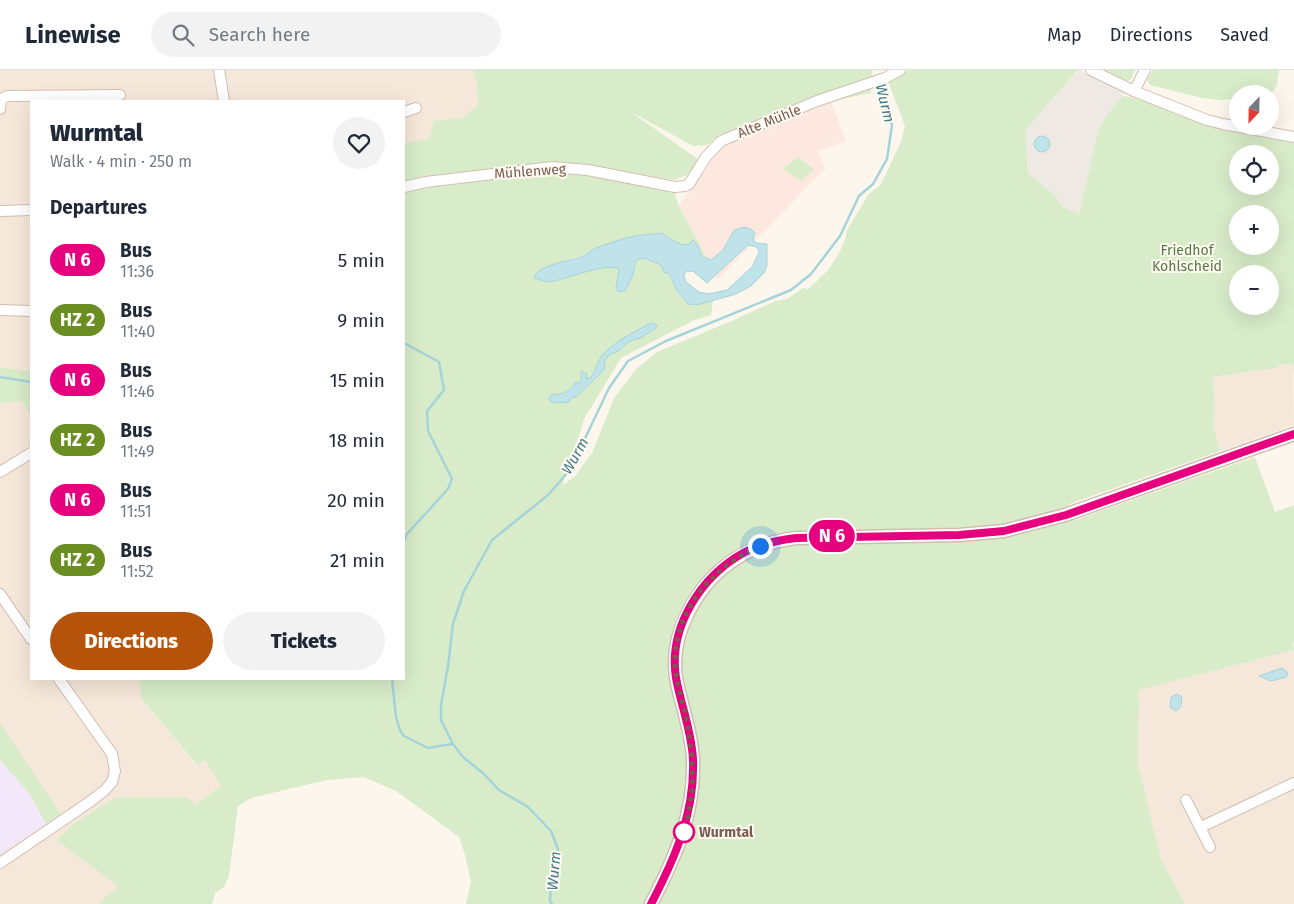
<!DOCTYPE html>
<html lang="en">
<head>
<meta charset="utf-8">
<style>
  :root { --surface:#fff; --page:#f2f2f3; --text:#1f2937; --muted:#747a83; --line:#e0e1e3; --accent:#b45309 }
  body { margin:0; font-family:"Fira Sans",sans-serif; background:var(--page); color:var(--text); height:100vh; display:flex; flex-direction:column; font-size:19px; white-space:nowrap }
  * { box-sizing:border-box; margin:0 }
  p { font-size:16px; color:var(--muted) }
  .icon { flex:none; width:28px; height:28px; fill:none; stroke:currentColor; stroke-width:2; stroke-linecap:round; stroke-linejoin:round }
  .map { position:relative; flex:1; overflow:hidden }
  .panel { position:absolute; left:30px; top:30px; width:375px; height:580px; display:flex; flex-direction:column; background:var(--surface); border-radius:0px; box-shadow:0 5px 20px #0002 }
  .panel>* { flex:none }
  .badge { padding:0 10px; border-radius:16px; font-size:18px; line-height:32px }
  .needle { width:32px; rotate:202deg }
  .buttons { position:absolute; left:1229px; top:15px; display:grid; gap:10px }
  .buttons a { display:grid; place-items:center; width:50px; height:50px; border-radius:50%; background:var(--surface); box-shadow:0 5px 20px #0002; font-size:25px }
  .you { position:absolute; width:25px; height:25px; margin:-12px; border:4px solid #fff; border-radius:50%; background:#1a73e8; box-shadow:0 0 0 8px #1a73e833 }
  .map>.badge { position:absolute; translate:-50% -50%; box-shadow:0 0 0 2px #fff }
  h2 { padding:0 20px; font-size:19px; line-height:45px }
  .round { display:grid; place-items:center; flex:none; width:52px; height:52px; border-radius:26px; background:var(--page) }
  .overview { display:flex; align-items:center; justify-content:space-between; height:85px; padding:0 20px }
  h1 { font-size:24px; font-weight:800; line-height:38px }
  .cta { display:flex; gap:10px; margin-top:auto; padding:10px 20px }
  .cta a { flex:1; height:58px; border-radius:30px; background:var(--accent); color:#fff; font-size:20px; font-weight:800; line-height:58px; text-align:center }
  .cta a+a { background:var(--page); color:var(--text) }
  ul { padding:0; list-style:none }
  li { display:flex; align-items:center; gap:15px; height:60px; padding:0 20px }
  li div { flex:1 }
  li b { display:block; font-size:19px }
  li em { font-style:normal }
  li .badge { min-width:55px; font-weight:700; text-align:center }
  header { display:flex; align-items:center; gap:30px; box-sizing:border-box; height:70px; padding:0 25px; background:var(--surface); border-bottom:1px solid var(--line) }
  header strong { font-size:24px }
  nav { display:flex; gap:28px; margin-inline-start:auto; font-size:18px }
  .search { width:350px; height:45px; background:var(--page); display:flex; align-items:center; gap:12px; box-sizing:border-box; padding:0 18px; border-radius:28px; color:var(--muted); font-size:19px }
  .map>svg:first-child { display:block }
  .residential { fill:#f5e8da }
  .commercial { fill:#fde8e0 }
  .industrial { fill:#efe9e4 }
  .education { fill:#f3e8fa }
  .green { fill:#d8ecc9; fill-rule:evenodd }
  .water { fill:#bfe3e8; stroke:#a5d3da; fill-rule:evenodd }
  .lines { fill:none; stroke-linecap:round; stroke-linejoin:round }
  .stream { stroke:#a5d3da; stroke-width:2.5 }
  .minor-casing { stroke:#d1beb0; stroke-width:12 }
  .tertiary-casing { stroke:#d1beb0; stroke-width:15 }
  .minor { stroke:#fff; stroke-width:10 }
  .tertiary { stroke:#fff; stroke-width:12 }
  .line-casing { stroke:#fff; stroke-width:11 }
  .line { stroke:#e6007e; stroke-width:8 }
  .walk { stroke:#7a5c4d; stroke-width:5; stroke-dasharray:0 9 }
  .stop-dot { fill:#fff; stroke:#e6007e; stroke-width:2.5 }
  .labels { text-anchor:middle; stroke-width:4; stroke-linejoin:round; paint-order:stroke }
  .street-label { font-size:14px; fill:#7a5c4d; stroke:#fffaf3 }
  .park-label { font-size:14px; fill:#537a41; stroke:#fffaf3 }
  .stop-label { font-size:14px; font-weight:bold; fill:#7a5c4d; stroke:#fffaf3; text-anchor:start }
  .water-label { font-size:15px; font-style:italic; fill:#437c86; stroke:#fffaf3 }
</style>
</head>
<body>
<header>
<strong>Linewise</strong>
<div class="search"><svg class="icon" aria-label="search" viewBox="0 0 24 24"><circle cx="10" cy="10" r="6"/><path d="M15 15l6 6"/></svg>Search here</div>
<nav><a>Map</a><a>Directions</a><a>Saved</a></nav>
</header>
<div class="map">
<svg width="1294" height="834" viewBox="0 0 1294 834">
  <rect width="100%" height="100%" fill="#fdf6ec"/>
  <!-- residential -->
  <g class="residential">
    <polygon points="0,0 473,0 476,10 478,35 462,48 435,51 429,69 404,73 404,31 31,31 31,301 3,299 0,298"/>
    <polygon points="1293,294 1294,355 1220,381 1213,355 1215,341 1213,307 1278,298 1278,295"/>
    <polygon points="22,331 31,334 31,609 140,609 141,628 196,695 205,689 222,716 195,735 75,753 56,770 118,816 98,834 0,834 0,334"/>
    <polygon points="1294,580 1294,834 1185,834 1161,789 1138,694 1139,620"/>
  </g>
  <!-- commercial -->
  <polygon class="commercial" points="831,32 846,71 818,81 825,99 717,210 679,135 705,101 720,78"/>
  <!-- industrial -->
  <polygon class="industrial" points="1079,0 1121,21 1123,26 1106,46 1098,61 1080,146 1059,134 1057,127 1028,103 1024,61"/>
  <!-- education -->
  <polygon class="education" points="0,690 30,724 46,754 0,784"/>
  <!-- green -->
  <g class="green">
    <polygon points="473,0 872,0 871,23 787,40 719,65 707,75 693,76 631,42 699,90 688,104 675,110 603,98 573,94 474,102 418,108 404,112 404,73 429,69 434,51 462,48 478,35 476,10"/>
    <path d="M909,0h169l-53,61 3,42 29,24 2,7 20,11 19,-84 8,-15 17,-20 20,3 79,31 72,12v235l-1,-13 -15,1v3l-65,9 2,34 -2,14 7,26 -151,53 6,16 180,-63 20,55 19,-7v137l-1,1 1,7 -155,40 -1,74 23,95 24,45h-719l5,-22 -6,-27 -6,-18 -63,-46 -32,-14 -37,3 -76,18 -13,8 -9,70 -5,11 -9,6 -3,11h-114l20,-18 -62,-46 19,-17 41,-26h71l8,8 26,-19 -16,-26 -8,5 -56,-67 -1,-19h264v-488l24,-6 128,-13 50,5 69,16 3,11 28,53 -4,-1 -4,-10 -20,-2 -17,-11 -70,17c-10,9 -15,6 -27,11 -8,3 -15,6 -23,8l6,13c15,-3 59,-19 72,-14l-3,21 9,2 8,-16 2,-12 3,-4 6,-1 17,7 3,6 4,3 10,18 10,12 9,1 16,-4 -2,14 -19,6 -71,37 -37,61c-5,23 -18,43 -21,66l12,-9 17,-23 22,-55 22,-29 21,-17 77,-32 41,-19 12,-2 16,-11 5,1 3,-2 17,-17 11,-17 6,-13 2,-10 22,-36 12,-10 20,-42 4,-16 -17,-45zM1238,84h32v32h-32zM1238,144h32v32h-32zM1238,204h32v32h-32zM646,256l-12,15 -6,1 -8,8 -11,5 -4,5 -1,10 -27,26 -7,3 -18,-4 13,-2 21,-16v2h4l16,-28z"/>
    <polygon points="1100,0 1135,0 1131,9 1128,11"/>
    <polygon points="1153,0 1279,0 1277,15 1270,26 1270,24 1238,24 1237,29 1217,30 1202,28 1150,15 1147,10"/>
    <polygon points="798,87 814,99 802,111 783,99"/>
    <polygon points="0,298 31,301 31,345 22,331 0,334"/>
    <polygon points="0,653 61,744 46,754 30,724 0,690"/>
  </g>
  <!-- water -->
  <g class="water">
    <circle cx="1042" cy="74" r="8"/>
    <path d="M744,157l7,2 4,4 -2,6 3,4 11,1v22l-3,7 -13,13 -15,8 -39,11 -9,-1 -10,-12 -9,-18 -5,-2 -3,-7 -17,-7 -6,1 -3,4 -2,12 -8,16 -6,1 -3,-3 3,-20c-14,-7 -54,11 -70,13 -5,0 -10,-3 -15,-4 3,-13 35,-17 47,-21 5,-1 8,-6 13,-8 12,-5 24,-9 36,-12 10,-3 21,-2 31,-4 9,5 16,12 27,12l5,-5 5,6 4,10 9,4 12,-10 11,-20zM748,175l9,2 2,5 -7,15 -25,23 -19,4 -9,-2 -13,-10 -2,-6 1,-4 8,-1 14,12z"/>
    <path d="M651,253l6,2 -2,4 -15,9 -12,4 -8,8 -11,5 -4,5 -1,10 -3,3 -24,23 -7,3 -1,3 -17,1 -3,-4 2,-4c10,-1 20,-2 24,-12l6,-1v-11l6,3 -1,5 4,-1c6,-6 6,-14 11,-21 9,-13 36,-27 50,-34z"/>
    <polygon points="1282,598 1288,603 1286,607 1271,611 1259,606"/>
    <path d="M1177,624l4,2c1,5 1,12 -5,15l-6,-4 1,-10z"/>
  </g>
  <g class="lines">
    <!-- stream -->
    <g class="stream">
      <polyline points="404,273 439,292 444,320 427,341 428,361 452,409 448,419 406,465 404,471"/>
      <polyline points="0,307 31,312"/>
      <polyline points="392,609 396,647 400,660 404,666 428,678 452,674"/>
      <polyline points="552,834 550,831 551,813 558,793 558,779 551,761 528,737 499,720 484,704 463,687 453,674 441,650 441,635 448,596 453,554 464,521 492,470 548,425 570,400 609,318 628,291 666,271 791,220 811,204 840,166 859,126 873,114 887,89 892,55 881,27 879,14"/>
    </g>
    <defs>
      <g id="minor">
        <polyline points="219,0 224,31"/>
        <polyline points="1091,0 1134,21 1207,50 1223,54 1294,67"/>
        <polyline points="1134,21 1145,0"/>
        <polyline points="0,39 1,29 7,26 120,25"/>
        <polyline points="404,42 416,38"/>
        <polyline points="404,117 426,112 552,97 588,100 675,117 685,116 689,114 706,87 721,71 817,31 885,8 900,0"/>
        <polyline points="0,141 31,140"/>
        <polyline points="0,240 31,241"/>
        <polyline points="0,402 31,383"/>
        <polyline points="0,524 31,569"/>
        <polyline points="1186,730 1210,777"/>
        <polyline points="1201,757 1294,713"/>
        <polyline points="0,793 91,731 105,720 112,712 115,701 112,684 59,609"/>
      </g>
      <path id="tertiary" d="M651,834c24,-46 44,-91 42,-144 -1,-28 -12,-55 -17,-82 -3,-22 1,-43 11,-63 21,-45 60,-71 109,-77l163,-3 45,-4 61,-16 229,-81"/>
    </defs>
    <!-- minor casing -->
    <use href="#minor" class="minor-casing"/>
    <!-- tertiary casing -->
    <use href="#tertiary" class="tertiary-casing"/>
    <!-- minor -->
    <use href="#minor" class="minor"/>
    <!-- tertiary -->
    <use href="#tertiary" class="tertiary"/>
  </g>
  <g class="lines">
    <defs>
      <path id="line" d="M651,834c24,-46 44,-91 42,-144 -1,-28 -12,-55 -17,-82 -8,-51 25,-102 69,-126 16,-8 33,-12 51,-14l163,-3 45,-4 62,-16 228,-81"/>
    </defs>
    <!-- line casing -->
    <use href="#line" class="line-casing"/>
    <!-- line -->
    <use href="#line" class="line"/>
    <!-- walk -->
    <path class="walk" d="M684,762l-1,1c13,-38 11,-77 3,-116 -4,-19 -12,-39 -11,-59 2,-51 40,-93 85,-112"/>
  </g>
  <!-- markers -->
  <circle class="stop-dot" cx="684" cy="762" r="10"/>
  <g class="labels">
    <!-- street labels -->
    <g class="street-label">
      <text transform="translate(769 51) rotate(-22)" y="5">Alte Mühle</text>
      <text transform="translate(530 101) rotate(-4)" y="5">Mühlenweg</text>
    </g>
    <!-- park labels -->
    <g class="park-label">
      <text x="1187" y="185">Friedhof<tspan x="1187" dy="16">Kohlscheid</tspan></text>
    </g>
    <!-- stop labels -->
    <g class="stop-label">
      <text x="699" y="767">Wurmtal</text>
    </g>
    <!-- water labels -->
    <g class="water-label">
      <text transform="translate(885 33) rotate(76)" y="5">Wurm</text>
      <text transform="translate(575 386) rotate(-61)" y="5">Wurm</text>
      <text transform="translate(554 801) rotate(-85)" y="5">Wurm</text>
    </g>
  </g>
</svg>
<div class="buttons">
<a><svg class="needle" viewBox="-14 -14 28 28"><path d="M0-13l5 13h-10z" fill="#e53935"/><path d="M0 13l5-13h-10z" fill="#747a83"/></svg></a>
<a><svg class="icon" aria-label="locate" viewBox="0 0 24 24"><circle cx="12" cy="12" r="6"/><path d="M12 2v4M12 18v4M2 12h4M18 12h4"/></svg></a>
<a>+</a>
<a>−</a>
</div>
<div class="you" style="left:760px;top:476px"></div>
<b class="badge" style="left:832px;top:466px;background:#e6007e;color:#fff">N 6</b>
<section class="panel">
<div class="overview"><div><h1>Wurmtal</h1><p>Walk · 4 min · 250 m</p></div><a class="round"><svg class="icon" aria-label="heart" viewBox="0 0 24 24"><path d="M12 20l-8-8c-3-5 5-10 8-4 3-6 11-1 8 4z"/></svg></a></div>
<h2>Departures</h2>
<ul>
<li><span class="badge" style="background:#e6007e;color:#fff">N 6</span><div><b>Bus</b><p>11:36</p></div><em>5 min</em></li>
<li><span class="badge" style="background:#6b8e23;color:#fff">HZ 2</span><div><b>Bus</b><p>11:40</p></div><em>9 min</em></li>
<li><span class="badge" style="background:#e6007e;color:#fff">N 6</span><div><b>Bus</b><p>11:46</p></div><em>15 min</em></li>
<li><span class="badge" style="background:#6b8e23;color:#fff">HZ 2</span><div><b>Bus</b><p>11:49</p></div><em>18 min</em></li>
<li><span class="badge" style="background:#e6007e;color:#fff">N 6</span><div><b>Bus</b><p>11:51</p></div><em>20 min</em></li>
<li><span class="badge" style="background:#6b8e23;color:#fff">HZ 2</span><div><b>Bus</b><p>11:52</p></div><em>21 min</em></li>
</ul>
<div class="cta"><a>Directions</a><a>Tickets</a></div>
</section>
</div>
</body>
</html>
